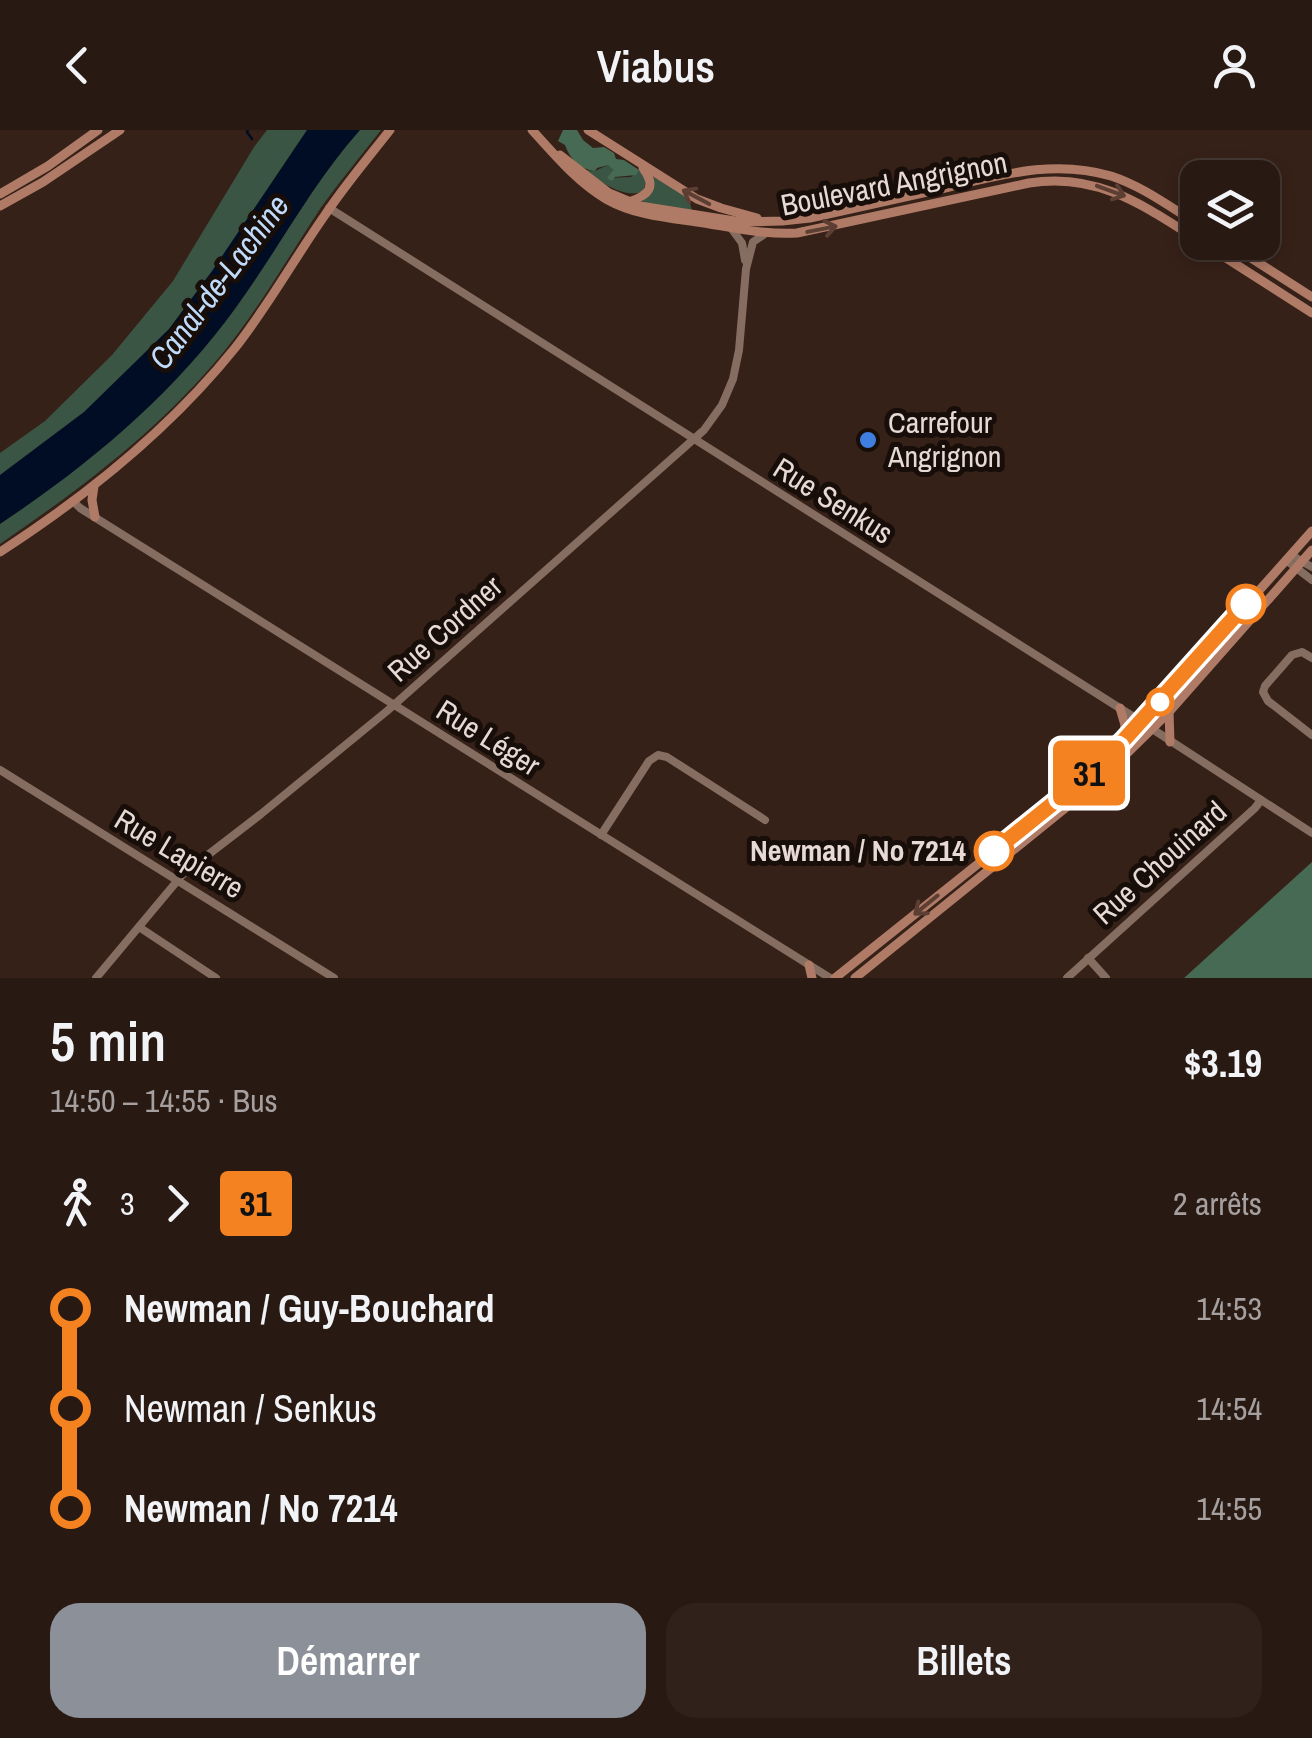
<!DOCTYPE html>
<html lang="fr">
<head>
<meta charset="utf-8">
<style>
  :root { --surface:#281912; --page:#30221b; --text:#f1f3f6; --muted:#a5a09f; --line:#443832; --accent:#8c9099 }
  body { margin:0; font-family:"Archivo Narrow",sans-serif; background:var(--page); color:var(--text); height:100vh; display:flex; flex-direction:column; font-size:38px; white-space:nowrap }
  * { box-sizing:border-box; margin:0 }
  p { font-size:32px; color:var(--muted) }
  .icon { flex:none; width:55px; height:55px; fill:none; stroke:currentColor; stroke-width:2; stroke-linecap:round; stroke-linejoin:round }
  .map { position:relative; height:848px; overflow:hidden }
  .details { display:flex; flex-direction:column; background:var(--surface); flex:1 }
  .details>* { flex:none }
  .badge { padding:0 20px; border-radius:8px; font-size:35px; line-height:65px }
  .controls { position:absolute; left:1180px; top:30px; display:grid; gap:20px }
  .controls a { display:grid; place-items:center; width:100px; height:100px; border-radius:20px; background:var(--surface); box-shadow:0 5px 15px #0003,0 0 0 2px var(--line); font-size:50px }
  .map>.badge { position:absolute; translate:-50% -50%; box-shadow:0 0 0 5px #fff }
  .legs { display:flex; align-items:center; gap:15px; height:110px; padding:0 50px; font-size:32px }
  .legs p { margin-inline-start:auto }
  .head { display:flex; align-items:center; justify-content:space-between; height:170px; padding:0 50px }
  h1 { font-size:55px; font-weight:600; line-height:75px }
  .primary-button { display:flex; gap:20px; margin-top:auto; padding:20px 50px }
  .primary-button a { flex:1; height:115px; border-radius:30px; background:var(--accent); color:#fff; font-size:40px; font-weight:600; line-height:115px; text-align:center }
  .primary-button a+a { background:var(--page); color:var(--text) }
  ul { padding:0 50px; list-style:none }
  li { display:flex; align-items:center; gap:35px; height:100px; font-size:38px }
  li i { display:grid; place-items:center; width:15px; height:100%; margin:0 12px; background:currentColor }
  li i::after { content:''; width:25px; height:25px; margin:-12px; border:8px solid; border-radius:50%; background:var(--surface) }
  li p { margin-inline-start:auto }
  li:first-child i { background:linear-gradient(#0000 50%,currentColor 0) }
  li:last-child i { background:linear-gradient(currentColor 50%,#0000 0) }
  header { display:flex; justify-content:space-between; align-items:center; height:130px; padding:0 50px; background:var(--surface); font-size:45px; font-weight:600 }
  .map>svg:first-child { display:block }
  .green { fill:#3b5544 }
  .forest { fill:#466a53 }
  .water { fill:#000d24 }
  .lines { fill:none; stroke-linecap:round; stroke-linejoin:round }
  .stream { stroke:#000d24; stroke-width:2.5 }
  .minor { stroke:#866d62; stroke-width:8 }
  .major { stroke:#b07b66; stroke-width:9 }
  .oneway { stroke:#5c3e33 }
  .line-1-casing { stroke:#fff; stroke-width:22 }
  .line-1 { stroke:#f58220; stroke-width:15 }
  .shop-dot { fill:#3f7fe0; stroke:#170d09; stroke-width:4 }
  .stop-1-dot { fill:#fff; stroke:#f58220; stroke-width:5 }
  .labels { text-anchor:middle; stroke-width:10; stroke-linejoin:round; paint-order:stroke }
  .street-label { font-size:30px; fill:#e7d9d3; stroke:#170d09 }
  .poi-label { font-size:30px; fill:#e7d9d3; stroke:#170d09; text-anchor:start }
  .stop-label { font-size:30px; font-weight:bold; fill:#e7d9d3; stroke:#170d09; text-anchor:end }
  .water-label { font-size:32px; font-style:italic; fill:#c0dbfa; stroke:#170d09 }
</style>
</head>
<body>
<header><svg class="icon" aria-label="back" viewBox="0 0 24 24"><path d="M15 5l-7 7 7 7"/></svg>Viabus<svg class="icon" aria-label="person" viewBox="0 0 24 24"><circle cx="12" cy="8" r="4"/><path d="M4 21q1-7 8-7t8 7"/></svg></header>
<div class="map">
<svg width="1312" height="848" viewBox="0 0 1312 848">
  <rect width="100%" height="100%" fill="#362118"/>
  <!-- green -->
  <g class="green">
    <path d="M267,0h114c-20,26 -42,52 -61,79 -31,47 -59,96 -94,140 -64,79 -143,138 -226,195v-91l45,-32 67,-66 61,-74 81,-134z"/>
    <path d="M608,35l5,5 -5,8 23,-1 8,-7c8,7 8,14 3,22 -19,6 -42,-10 -58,-22l11,1z"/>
    <polygon points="651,45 692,68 690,73 692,81 642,73"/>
  </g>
  <!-- forest -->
  <g class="forest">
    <path d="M563,0h14l6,10 10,8 11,-1 10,6 2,6 8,1 15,10 -3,5 -21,2 -3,4 -5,-3 6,-8 -5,-5 -11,3 -2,3c-16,-2 -25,-12 -30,-26l-7,-4z"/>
    <polygon points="1312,732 1312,848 1184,848"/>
  </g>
  <!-- water -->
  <path class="water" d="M307,0h53c-48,54 -81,118 -123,176 -64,89 -147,158 -237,218v-49l84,-63 85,-83 43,-58z"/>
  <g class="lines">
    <!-- stream -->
    <polyline class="stream" points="248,0 247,2 252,9"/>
    <!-- minor -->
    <g class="minor">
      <polyline points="329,78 1137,589 1312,703"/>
      <polyline points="731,98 742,113 745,130"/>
      <polyline points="73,371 80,378 830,848"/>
      <polyline points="1291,425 1312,437"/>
      <polyline points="1286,430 1312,450"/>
      <polyline points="1312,528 1302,522 1292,525 1265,556 1263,562 1268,571 1312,605"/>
      <polyline points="0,640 334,848"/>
      <polyline points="601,705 649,631 658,625 667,627 765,690"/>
      <polyline points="139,797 216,848"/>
      <polyline points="1088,828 1106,848"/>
      <polyline points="96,848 183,744 261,684 387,581 704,300 722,275 733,249 739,220 746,139 753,112 766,103"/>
      <polyline points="1067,848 1255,678 1261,670"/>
    </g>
    <!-- major -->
    <g class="major">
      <path d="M532,0c23,25 45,52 74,69 30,17 65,19 98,24 31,5 62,12 93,10l232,-50c68,-11 114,22 169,57"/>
      <polyline points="588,0 697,69 721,78 757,88"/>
      <path d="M560,25l49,38 31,13 101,16 41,-1 28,-3c45,-10 90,-20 135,-30 56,-13 109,-29 166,-12 31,10 59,31 87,48"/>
      <polyline points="0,64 48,36 98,0"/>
      <path d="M629,72c20,-7 28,-15 14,-34"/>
      <polyline points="0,76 43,52 120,0"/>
      <polyline points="1201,112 1312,183"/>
      <polyline points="1226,112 1312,167"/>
      <polyline points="94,356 92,370 95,387"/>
      <path d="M0,422c88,-57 169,-122 235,-204 34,-43 59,-89 90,-133 20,-30 43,-57 65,-85"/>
      <polyline points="1120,578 1125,595 1123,610"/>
      <polyline points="1169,582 1170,612"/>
      <polyline points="809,835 812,848"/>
      <polyline points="835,848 1048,678 1113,621 1151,582 1312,401"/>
      <polyline points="855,848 1100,650 1169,582 1312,420"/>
    </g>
  </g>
  <!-- one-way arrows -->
  <defs><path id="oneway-shaft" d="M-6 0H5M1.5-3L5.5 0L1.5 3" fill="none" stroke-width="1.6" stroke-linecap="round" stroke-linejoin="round" transform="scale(2.5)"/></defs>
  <g class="oneway">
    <use href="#oneway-shaft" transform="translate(1111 61) rotate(20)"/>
    <use href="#oneway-shaft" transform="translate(696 67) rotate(-152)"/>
    <use href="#oneway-shaft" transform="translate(822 99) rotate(-11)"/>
    <use href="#oneway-shaft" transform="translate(926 775) rotate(141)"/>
  </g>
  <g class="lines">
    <defs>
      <polyline id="line-1" points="994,721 1076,655 1123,611 1246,474"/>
    </defs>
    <!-- line-1 casing -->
    <use href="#line-1" class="line-1-casing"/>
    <!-- line-1 -->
    <use href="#line-1" class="line-1"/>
  </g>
  <!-- markers -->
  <circle class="shop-dot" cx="868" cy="310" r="10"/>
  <g class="stop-1-dot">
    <circle cx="1246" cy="474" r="18"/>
    <circle cx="1160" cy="572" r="12"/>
    <circle cx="994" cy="721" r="18"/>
  </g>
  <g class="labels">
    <!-- street labels -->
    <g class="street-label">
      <text transform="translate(894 54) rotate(-11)" y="10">Boulevard Angrignon</text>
      <text transform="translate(833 371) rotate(32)" y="10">Rue Senkus</text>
      <text transform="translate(445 499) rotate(-42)" y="10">Rue Cordner</text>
      <text transform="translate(488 608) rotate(32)" y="10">Rue Léger</text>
      <text transform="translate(179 724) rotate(31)" y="10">Rue Lapierre</text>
      <text transform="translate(1160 733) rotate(-42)" y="10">Rue Chouinard</text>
    </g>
    <!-- poi labels -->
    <g class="poi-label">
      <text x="888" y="303">Carrefour<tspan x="888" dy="34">Angrignon</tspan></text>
    </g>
    <!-- stop labels -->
    <g class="stop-label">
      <text x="966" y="731">Newman / No 7214</text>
    </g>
    <!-- water labels -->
    <g class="water-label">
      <text transform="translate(219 152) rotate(-53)" y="11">Canal-de-Lachine</text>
    </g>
  </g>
</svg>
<div class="controls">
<a><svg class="icon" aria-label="layers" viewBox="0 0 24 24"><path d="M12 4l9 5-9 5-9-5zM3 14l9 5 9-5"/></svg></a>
</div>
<b class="badge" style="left:1089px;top:643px;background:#f58220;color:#111">31</b>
</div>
<section class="details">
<div class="head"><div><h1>5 min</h1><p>14:50 – 14:55 · Bus</p></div><b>$3.19</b></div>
<div class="legs"><svg class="icon" aria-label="walk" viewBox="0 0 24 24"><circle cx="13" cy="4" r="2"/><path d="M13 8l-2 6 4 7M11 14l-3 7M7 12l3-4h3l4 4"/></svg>3<svg class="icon" aria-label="forward" viewBox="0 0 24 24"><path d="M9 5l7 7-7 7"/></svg><b class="badge" style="background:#f58220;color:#111">31</b><p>2 arrêts</p></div>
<ul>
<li><i style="color:#f58220"></i><b>Newman / Guy-Bouchard</b><p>14:53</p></li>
<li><i style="color:#f58220"></i><span>Newman / Senkus</span><p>14:54</p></li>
<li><i style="color:#f58220"></i><b>Newman / No 7214</b><p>14:55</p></li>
</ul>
<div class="primary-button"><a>Démarrer</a><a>Billets</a></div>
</section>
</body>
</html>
